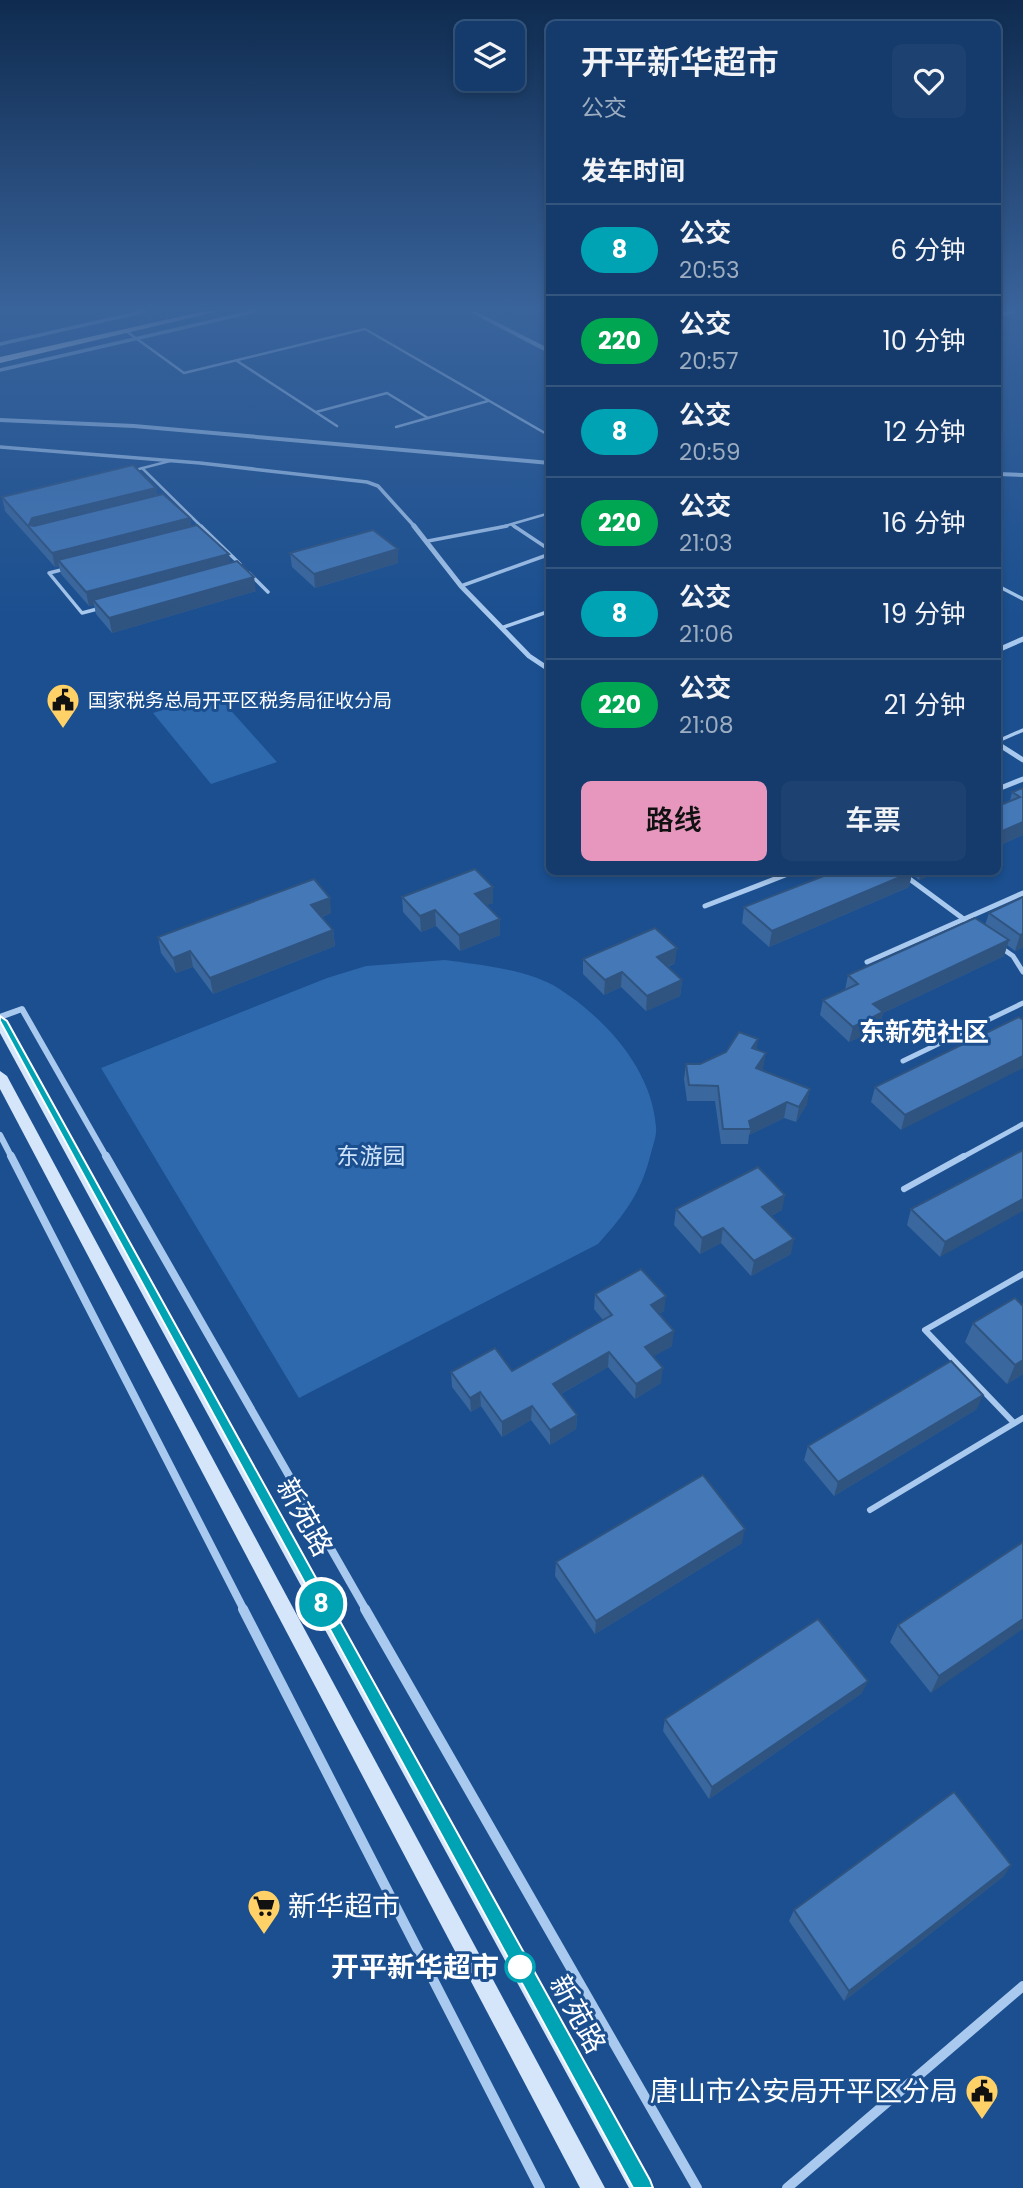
<!DOCTYPE html>
<html lang="zh">
<head>
<meta charset="utf-8">
<style>
  :root { --surface:#143b6b; --page:#1d4271; --text:#f1f3f6; --muted:#9dadc1; --line:#33557e; --accent:#e797bd }
  body { margin:0; font-family:Poppins,"Noto Sans SC",sans-serif; background:var(--page); color:var(--text); height:100vh; display:flex; flex-direction:column; font-size:26px; white-space:nowrap }
  * { box-sizing:border-box; margin:0 }
  p { font-size:23px; color:var(--muted) }
  .icon { flex:none; width:38px; height:38px; fill:none; stroke:currentColor; stroke-width:2; stroke-linecap:round; stroke-linejoin:round }
  .map { position:relative; flex:1; overflow:hidden }
  .sheet { position:absolute; left:546px; top:21px; width:455px; height:854px; display:flex; flex-direction:column; background:var(--surface); border-radius:10px; box-shadow:0 4px 10px #0003,0 0 0 2px var(--line) }
  .sheet>* { flex:none }
  .badge { padding:0 14px; border-radius:23px; font-size:24px; line-height:46px }
  .buttons { position:absolute; left:455px; top:21px; display:grid; gap:14px }
  .buttons a { display:grid; place-items:center; width:70px; height:70px; border-radius:10px; background:var(--surface); box-shadow:0 4px 10px #0003,0 0 0 2px var(--line); font-size:35px }
  .map>.badge { position:absolute; translate:-50% -50%; box-shadow:0 0 0 4px #fff }
  h2 { padding:0 35px; font-size:26px; line-height:63px }
  .round { display:grid; place-items:center; flex:none; width:74px; height:74px; border-radius:10px; background:var(--page) }
  .head { display:flex; align-items:center; justify-content:space-between; height:119px; padding:0 35px }
  h1 { font-size:33px; font-weight:600; line-height:52px }
  .button { display:flex; gap:14px; margin-top:auto; padding:14px 35px }
  .button a { flex:1; height:80px; border-radius:10px; background:var(--accent); color:#111; font-size:28px; font-weight:600; line-height:80px; text-align:center }
  .button a+a { background:var(--page); color:var(--text) }
  ul { padding:0; list-style:none }
  li { display:flex; align-items:center; gap:21px; height:91px; padding:0 35px; border-top:2px solid var(--line) }
  li div { flex:1 }
  li b { display:block; font-size:26px }
  li em { font-style:normal }
  li .badge { min-width:77px; font-weight:700; text-align:center }
  .map>svg:first-child { display:block }
  .green { fill:#2e69ad }
  .lines { fill:none; stroke-linecap:round; stroke-linejoin:round }
  .service-far3 { stroke:#a9c9ee; stroke-width:2.5 }
  .service-far2 { stroke:#a9c9ee; stroke-width:3.5 }
  .service-far1 { stroke:#a9c9ee; stroke-width:5 }
  .service { stroke:#a9c9ee; stroke-width:6 }
  .minor-far4 { stroke:#a9c9ee; stroke-width:3.5 }
  .minor-far3 { stroke:#a9c9ee; stroke-width:5 }
  .minor-far2 { stroke:#a9c9ee; stroke-width:6 }
  .minor-far1 { stroke:#a9c9ee; stroke-width:8 }
  .minor { stroke:#a9c9ee; stroke-width:10 }
  .tertiary { fill:#a9c9ee; fill-rule:evenodd }
  .secondary { fill:#d6e6fa; fill-rule:evenodd }
  .primary { fill:#f0f6ff; fill-rule:evenodd }
  .wall { fill:#3a679d }
  .shaded-wall { fill:#305480 }
  .building { fill:#4478b7; stroke:#305480; stroke-width:2 }
  .line { fill:#00a3b4; stroke:#fff; stroke-width:2 }
  .stop-dot { fill:#fff; stroke:#00a3b4; stroke-width:3.5 }
  .labels { text-anchor:middle; stroke-width:6; stroke-linejoin:round; paint-order:stroke }
  .far-poi-label { font-size:19px; fill:#fff; stroke:#1b4f8f; text-anchor:start }
  .park-label { font-size:23px; fill:#cfe3fa; stroke:#1b4f8f }
  .quarter-label { font-size:26px; font-weight:bold; fill:#fff; stroke:#1b4f8f }
  .near-street-label { font-size:28px; fill:#fff; stroke:#1b4f8f }
  .near-poi-label { font-size:28px; fill:#fff; stroke:#1b4f8f; text-anchor:start }
  .near-stop-label { font-size:28px; font-weight:bold; fill:#fff; stroke:#1b4f8f; text-anchor:end }
</style>
</head>
<body>
<div class="map">
<svg width="1023" height="2188" viewBox="0 0 1023 2188">
  <rect width="100%" height="100%" fill="#1b4f8f"/>
  <!-- green -->
  <g class="green">
    <polygon points="216,694 277,762 211,784 153,713"/>
    <path d="M445,960c35,5 82,9 113,28 47,30 94,81 98,139 1,8 -3,18 -5,26 -10,40 -26,61 -53,91l-299,154 -198,-330 226,-90 39,-12z"/>
  </g>
  <g class="lines">
    <!-- service-far3 -->
    <g class="service-far3">
      <polyline points="126,331 184,373 365,329 550,436"/>
      <polyline points="237,361 337,426"/>
      <polyline points="316,412 387,393 428,418"/>
      <polyline points="396,427 488,401"/>
      <polyline points="142,468 203,528"/>
      <polyline points="139,469 170,461"/>
      <polyline points="512,525 516,528"/>
      <polyline points="498,528 550,513"/>
    </g>
    <!-- service-far2 -->
    <g class="service-far2">
      <polyline points="201,526 240,564"/>
      <polyline points="514,526 550,550"/>
      <polyline points="428,541 507,526"/>
      <polyline points="65,569 49,573 82,613 101,608"/>
      <polyline points="249,573 268,592"/>
      <polyline points="461,586 550,554"/>
      <polyline points="998,586 1023,599"/>
      <polyline points="504,627 550,611"/>
      <polyline points="998,741 1023,730"/>
    </g>
    <!-- service-far1 -->
    <g class="service-far1">
      <polyline points="900,872 965,920"/>
      <polyline points="705,906 793,872"/>
      <polyline points="1000,947 1013,956 1023,972"/>
      <polyline points="867,962 1023,893"/>
      <polyline points="903,1061 1023,1003"/>
      <polyline points="961,1158 1023,1124"/>
    </g>
    <!-- service -->
    <g class="service">
      <polyline points="904,1189 964,1156"/>
      <polyline points="1014,1423 925,1330 1023,1274"/>
      <polyline points="870,1510 1023,1418"/>
    </g>
    <!-- minor-far4 -->
    <g class="minor-far4">
      <polyline points="998,316 1015,311"/>
      <polyline points="0,344 146,311"/>
      <polyline points="0,370 256,311"/>
      <polyline points="0,447 200,463 367,482 378,486 416,528"/>
    </g>
    <!-- minor-far3 -->
    <g class="minor-far3">
      <polyline points="414,526 461,586 529,656 550,670"/>
      <polyline points="998,650 1023,639"/>
      <polyline points="998,744 1023,760"/>
      <polyline points="998,789 1023,779"/>
    </g>
    <!-- minor-far2 -->
    <g class="minor-far2">
      <polyline points="0,1017 22,1009 107,1158"/>
      <polyline points="0,1135 12,1158"/>
    </g>
    <!-- minor-far1 -->
    <g class="minor-far1">
      <polyline points="11,1156 244,1610"/>
      <polyline points="106,1156 366,1610"/>
    </g>
    <!-- minor -->
    <g class="minor">
      <polyline points="243,1609 540,2188"/>
      <polyline points="365,1609 697,2188"/>
      <polyline points="787,2188 1023,1986"/>
    </g>
    <!-- tertiary -->
    <g class="tertiary">
      <polygon points="468,311 475,311 550,349 550,354"/>
      <polygon points="0,418 134,424 550,461 550,465 134,428 0,422"/>
      <polygon points="998,472 1023,473 1023,477 998,476"/>
    </g>
    <!-- secondary -->
    <g class="secondary">
      <polygon points="0,1016 7,1021 654,2188 629,2188 0,1033"/>
      <polygon points="0,1071 7,1076 605,2188 580,2188 0,1089"/>
    </g>
    <!-- primary -->
    <polygon class="primary" points="205,311 219,311 0,363 0,357"/>
  </g>
  <!-- wall -->
  <g class="wall">
    <polygon points="158,495 190,518 191,526 230,563 256,591 112,633 96,614 94,605 89,606 61,574 59,566 55,567 5,511 2,497"/>
    <polygon points="398,549 398,563 315,588 292,567 290,553"/>
    <polygon points="1023,788 1023,835 998,846 998,806 1010,801 1012,792"/>
    <polygon points="834,872 938,872 919,880 912,874 909,887 769,947 742,923 744,907"/>
    <polygon points="493,887 493,903 486,905 500,935 460,951 436,926 421,932 403,912 402,897"/>
    <polygon points="1023,897 1023,947 1015,951 1007,945 1004,956 883,1013 879,1028 849,1042 820,1015 823,1000 845,990 848,975 985,925 989,913"/>
    <polygon points="331,913 322,917 333,930 335,946 213,994 193,967 176,973 161,953 158,937"/>
    <polygon points="583,959 675,963 668,967 682,980 680,996 646,1011 621,987 604,995 583,974"/>
    <polygon points="1023,1020 901,1130 871,1102 875,1087"/>
    <polygon points="757,1050 763,1069 762,1070 807,1104 796,1122 784,1118 749,1135 748,1144 721,1144 715,1101 687,1101 684,1079 686,1064 700,1064"/>
    <polygon points="1023,1150 940,1257 907,1225 911,1209"/>
    <polygon points="676,1209 782,1210 771,1216 791,1254 751,1276 721,1243 700,1254 674,1225"/>
    <polygon points="595,1294 664,1311 659,1314 672,1346 653,1356 661,1383 635,1399 608,1367 561,1394 577,1415 576,1429 550,1445 531,1420 502,1437 481,1406 471,1412 452,1387 451,1372 512,1371 603,1320 594,1309"/>
    <polygon points="1023,1306 1023,1374 1007,1384 965,1342 973,1323"/>
    <polygon points="977,1409 834,1496 804,1460 808,1446"/>
    <polygon points="1023,1542 931,1693 890,1642 898,1625"/>
    <polygon points="742,1543 595,1634 555,1576 556,1562"/>
    <polygon points="862,1693 709,1799 663,1731 665,1719"/>
    <polygon points="1004,1876 844,2001 789,1921 794,1910"/>
  </g>
  <!-- shaded-wall -->
  <g class="shaded-wall">
    <polygon points="156,488 159,501 35,532 29,525 32,518"/>
    <polygon points="190,518 192,531 58,560 59,566 55,567 52,553"/>
    <polygon points="398,549 398,563 315,588 314,574"/>
    <polygon points="229,554 231,568 93,600 94,605 89,606 86,592"/>
    <polygon points="254,577 256,591 112,633 109,618"/>
    <polygon points="1023,822 1023,835 998,846 998,833"/>
    <polygon points="912,872 909,887 769,947 772,931"/>
    <polygon points="921,872 938,872 919,880"/>
    <polygon points="493,887 493,903 476,909 475,894"/>
    <polygon points="330,898 331,913 313,920 311,905"/>
    <polygon points="435,910 436,926 421,932 420,916"/>
    <polygon points="500,919 500,935 460,951 459,935"/>
    <polygon points="333,930 335,946 213,994 210,978"/>
    <polygon points="1023,934 1023,947 1015,951 1020,935"/>
    <polygon points="1009,940 1004,956 883,1013 879,1028 849,1042 853,1027 873,1004"/>
    <polygon points="677,948 675,963 655,972 657,957"/>
    <polygon points="190,951 193,967 176,973 173,958"/>
    <polygon points="622,972 621,987 604,995 605,980"/>
    <polygon points="682,980 680,996 646,1011 647,996"/>
    <polygon points="758,1039 756,1054 752,1048"/>
    <polygon points="766,1053 763,1069 754,1084 756,1068"/>
    <polygon points="1023,1056 1023,1068 901,1130 905,1115"/>
    <polygon points="810,1089 807,1104 796,1122 799,1107"/>
    <polygon points="787,1102 784,1118 749,1135 751,1129 749,1121"/>
    <polygon points="785,1195 782,1210 759,1222 762,1207"/>
    <polygon points="1023,1199 1023,1211 940,1257 945,1242"/>
    <polygon points="723,1228 721,1243 700,1254 702,1238"/>
    <polygon points="794,1239 791,1254 751,1276 754,1261"/>
    <polygon points="666,1296 664,1311 649,1320 651,1305"/>
    <polygon points="674,1331 672,1346 644,1362 645,1347"/>
    <polygon points="609,1352 608,1367 552,1399 553,1384"/>
    <polygon points="1023,1360 1023,1374 1007,1384 1015,1365"/>
    <polygon points="663,1368 661,1383 635,1399 636,1384"/>
    <polygon points="480,1392 481,1406 471,1412 470,1398"/>
    <polygon points="983,1395 977,1409 834,1496 838,1482"/>
    <polygon points="532,1406 531,1420 502,1437 502,1422"/>
    <polygon points="577,1415 576,1429 550,1445 550,1430"/>
    <polygon points="745,1529 742,1543 595,1634 596,1621"/>
    <polygon points="1023,1619 1023,1629 931,1693 939,1676"/>
    <polygon points="868,1681 862,1693 709,1799 712,1787"/>
    <polygon points="1011,1865 1004,1876 844,2001 849,1991"/>
  </g>
  <!-- building -->
  <g class="building">
    <polygon points="133,465 156,488 32,518 29,525 34,526 163,494 190,518 52,553 2,497"/>
    <polygon points="197,525 229,554 86,592 58,560"/>
    <polygon points="373,530 398,549 314,574 290,553"/>
    <polygon points="237,561 254,577 109,618 93,600"/>
    <polygon points="1023,788 1023,822 998,833 998,806 1020,797 1012,792"/>
    <polygon points="475,869 493,887 475,894 500,919 459,935 435,910 420,916 402,897"/>
    <polygon points="834,872 912,872 772,931 744,907"/>
    <polygon points="314,879 330,898 311,905 333,930 210,978 190,951 173,958 158,937"/>
    <polygon points="1023,897 1023,934 1020,935 989,913"/>
    <polygon points="975,918 1009,940 873,1004 883,1012 853,1027 823,1000 858,984 848,975"/>
    <polygon points="655,928 677,948 657,957 682,980 647,996 622,972 605,980 583,959"/>
    <polygon points="1019,1017 1023,1020 1023,1056 905,1115 875,1087"/>
    <polygon points="739,1032 758,1039 752,1048 766,1053 756,1068 810,1089 799,1107 787,1102 749,1121 751,1129 723,1129 718,1086 689,1085 686,1064 700,1064 726,1052"/>
    <polygon points="1023,1150 1023,1199 945,1242 911,1209"/>
    <polygon points="758,1167 785,1195 762,1207 794,1239 754,1261 723,1228 702,1238 676,1209"/>
    <polygon points="641,1269 666,1296 651,1305 674,1331 645,1347 663,1368 636,1384 609,1352 553,1384 577,1415 550,1430 532,1406 502,1422 480,1392 470,1398 451,1372 495,1348 512,1371 612,1315 595,1294"/>
    <polygon points="1015,1298 1023,1306 1023,1360 1015,1365 973,1323"/>
    <polygon points="951,1361 983,1395 838,1482 808,1446"/>
    <polygon points="703,1475 745,1529 596,1621 556,1562"/>
    <polygon points="1023,1542 1023,1619 939,1676 898,1625"/>
    <polygon points="818,1619 868,1681 712,1787 665,1719"/>
    <polygon points="954,1792 1011,1865 849,1991 794,1910"/>
  </g>
  <!-- sky -->
  <linearGradient id="sky" x2="0" y2="1"><stop stop-color="#0f2b4f"/><stop offset="0.5" stop-color="#39639b"/><stop offset="1" stop-color="#39639b" stop-opacity="0"/></linearGradient>
  <rect width="1023" height="617" fill="url(#sky)"/>
  <!-- line -->
  <polygon class="line" points="0,1016 7,1021 650,2180 653,2188 633,2188 0,1021"/>
  <!-- icons -->
  <defs>
    <symbol id="civic-pin" viewBox="-11 -11 22 30"><path d="M0 17L-7.5 6A9.5 9.5 0 1 1 7.5 6Z" fill="#ffd166" stroke="#1b4f8f"/><path d="M-.6-6.5H3V-4.5H.6V-3L4-1V1h2V6H-6V1h2V-1L-.6-3ZM-1.2 2.5V6h2.4V2.5Z" fill="#111"/></symbol>
    <symbol id="supermarket-pin" viewBox="-11 -11 22 30"><path d="M0 17L-7.5 6A9.5 9.5 0 1 1 7.5 6Z" fill="#ffd166" stroke="#1b4f8f"/><path d="M-6-5.5h2.5l.6 2H6L4.5 2H-2.5L-4.4-4H-6ZM-1.5 3.2a1.3 1.3 0 1 0 .1 0ZM3 3.2a1.3 1.3 0 1 0 .1 0Z" fill="#111"/></symbol>
  </defs>
  <g fill-rule="evenodd">
    <use href="#civic-pin" x="44" y="681" width="38" height="52"/>
    <use href="#supermarket-pin" x="245" y="1887" width="38" height="52"/>
    <use href="#civic-pin" x="963" y="2072" width="38" height="52"/>
  </g>
  <!-- markers -->
  <circle class="stop-dot" cx="520" cy="1967" r="14"/>
  <g class="labels">
    <!-- far-poi labels -->
    <g class="far-poi-label">
      <text x="88" y="707">国家税务总局开平区税务局征收分局</text>
    </g>
    <!-- park labels -->
    <g class="park-label">
      <text x="371" y="1164">东游园</text>
    </g>
    <!-- quarter labels -->
    <g class="quarter-label">
      <text x="924" y="1041">东新苑社区</text>
    </g>
    <!-- near-street labels -->
    <g class="near-street-label">
      <text transform="translate(305 1517) rotate(61)" y="10">新苑路</text>
      <text transform="translate(578 2014) rotate(61)" y="10">新苑路</text>
    </g>
    <!-- near-poi labels -->
    <g class="near-poi-label">
      <text x="288" y="1916">新华超市</text>
      <text x="958" y="2101" text-anchor="end">唐山市公安局开平区分局</text>
    </g>
    <!-- near-stop labels -->
    <g class="near-stop-label">
      <text x="499" y="1977">开平新华超市</text>
    </g>
  </g>
</svg>
<div class="buttons">
<a><svg class="icon" aria-label="layers" viewBox="0 0 24 24"><path d="M12 4l9 5-9 5-9-5zM3 14l9 5 9-5"/></svg></a>
</div>
<b class="badge" style="left:321px;top:1604px;background:#00a3b4;color:#fff">8</b>
<section class="sheet">
<div class="head"><div><h1>开平新华超市</h1><p>公交</p></div><a class="round"><svg class="icon" aria-label="heart" viewBox="0 0 24 24"><path d="M12 20l-8-8c-3-5 5-10 8-4 3-6 11-1 8 4z"/></svg></a></div>
<h2>发车时间</h2>
<ul>
<li><span class="badge" style="background:#00a3b4;color:#fff">8</span><div><b>公交</b><p>20:53</p></div><em>6 分钟</em></li>
<li><span class="badge" style="background:#00a651;color:#fff">220</span><div><b>公交</b><p>20:57</p></div><em>10 分钟</em></li>
<li><span class="badge" style="background:#00a3b4;color:#fff">8</span><div><b>公交</b><p>20:59</p></div><em>12 分钟</em></li>
<li><span class="badge" style="background:#00a651;color:#fff">220</span><div><b>公交</b><p>21:03</p></div><em>16 分钟</em></li>
<li><span class="badge" style="background:#00a3b4;color:#fff">8</span><div><b>公交</b><p>21:06</p></div><em>19 分钟</em></li>
<li><span class="badge" style="background:#00a651;color:#fff">220</span><div><b>公交</b><p>21:08</p></div><em>21 分钟</em></li>
</ul>
<div class="button"><a>路线</a><a>车票</a></div>
</section>
</div>
</body>
</html>
